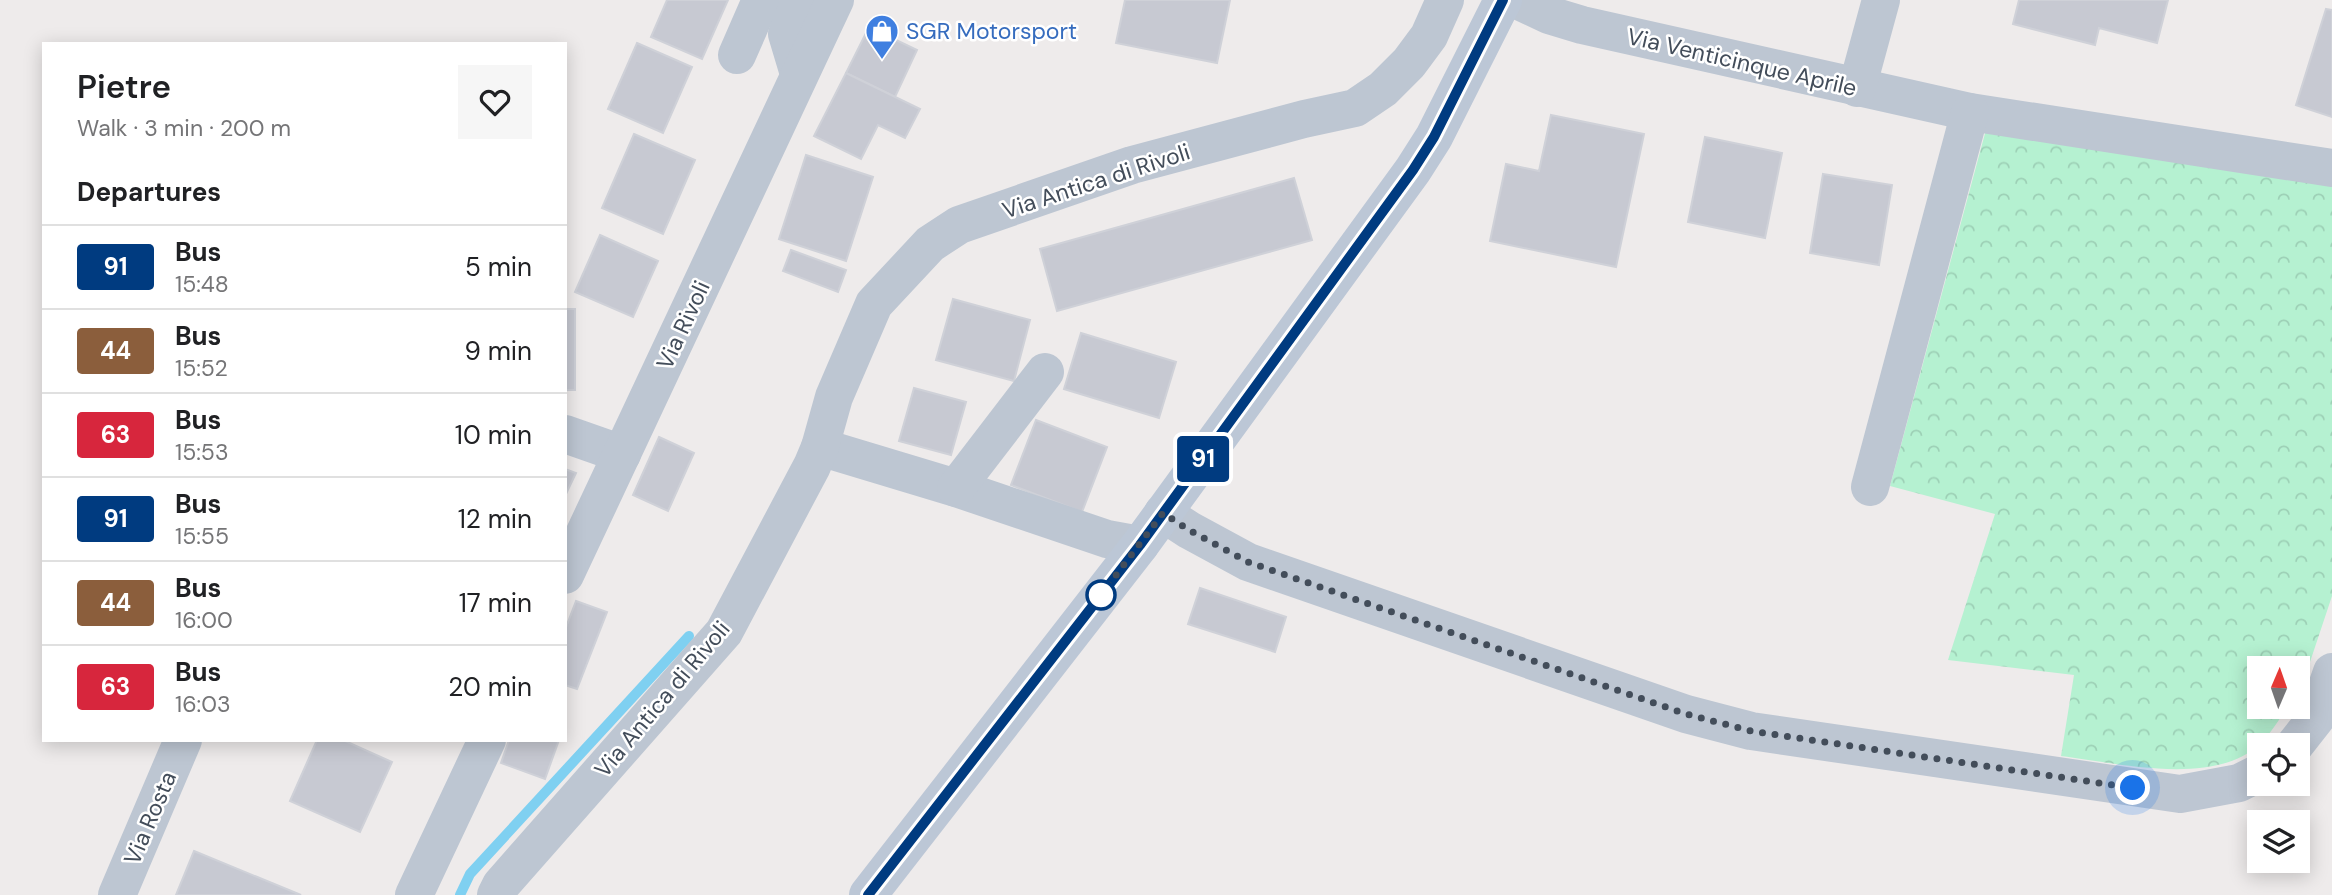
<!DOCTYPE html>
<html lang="en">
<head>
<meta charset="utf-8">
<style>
  :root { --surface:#fff; --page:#f6f6f6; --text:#202124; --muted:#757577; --line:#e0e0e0 }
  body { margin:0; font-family:"DM Sans",sans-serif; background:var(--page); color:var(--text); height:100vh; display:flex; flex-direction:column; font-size:26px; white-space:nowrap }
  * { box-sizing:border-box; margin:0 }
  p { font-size:23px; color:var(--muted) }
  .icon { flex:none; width:38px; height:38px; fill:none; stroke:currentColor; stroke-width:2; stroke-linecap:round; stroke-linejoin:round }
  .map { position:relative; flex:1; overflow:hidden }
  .sheet { position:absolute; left:42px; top:42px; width:525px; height:700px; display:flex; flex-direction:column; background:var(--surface); border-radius:0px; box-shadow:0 4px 18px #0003 }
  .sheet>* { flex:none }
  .badge { padding:0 14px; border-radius:5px; font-size:24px; line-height:46px }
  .needle { width:46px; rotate:2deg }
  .controls { position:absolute; left:2247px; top:656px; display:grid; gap:14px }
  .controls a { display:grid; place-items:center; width:63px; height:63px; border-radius:0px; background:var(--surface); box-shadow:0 4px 18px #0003; font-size:35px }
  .you { position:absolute; width:35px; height:35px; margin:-18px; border:5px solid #fff; border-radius:50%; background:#1a73e8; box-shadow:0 0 0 10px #1a73e833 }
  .map>.badge { position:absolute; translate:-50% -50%; box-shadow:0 0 0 4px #fff }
  h2 { padding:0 35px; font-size:26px; line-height:63px }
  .round { display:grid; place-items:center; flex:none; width:74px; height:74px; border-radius:0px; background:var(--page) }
  .head { display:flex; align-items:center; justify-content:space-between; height:119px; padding:0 35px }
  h1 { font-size:33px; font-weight:600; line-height:52px }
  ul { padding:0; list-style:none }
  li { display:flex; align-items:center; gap:21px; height:84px; padding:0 35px; border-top:2px solid var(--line) }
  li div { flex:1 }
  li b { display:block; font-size:26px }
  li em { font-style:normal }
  li .badge { min-width:77px; font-weight:700; text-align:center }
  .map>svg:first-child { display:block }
  .park { fill:url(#park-crowns) }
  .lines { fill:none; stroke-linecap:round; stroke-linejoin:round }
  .stream { stroke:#7fd0f1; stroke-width:10 }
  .building { fill:#c7c9d2; stroke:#cfd1d8; stroke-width:2 }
  .street { stroke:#bdc6d2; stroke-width:38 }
  .secondary { stroke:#bcc7d6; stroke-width:38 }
  .line-casing { stroke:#fff; stroke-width:16 }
  .line { stroke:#003b80; stroke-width:10 }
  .walk { stroke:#434d5a; stroke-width:7; stroke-dasharray:0 12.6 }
  .stop-dot { fill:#fff; stroke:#003b80; stroke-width:3.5 }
  .labels { text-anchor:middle; stroke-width:5; stroke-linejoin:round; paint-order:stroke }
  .shop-label { font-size:23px; fill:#366cbe; stroke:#fff; text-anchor:start }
  .street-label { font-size:23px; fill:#434d5a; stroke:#fff }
</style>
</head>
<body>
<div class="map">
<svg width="2332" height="895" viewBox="0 0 2332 895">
  <defs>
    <pattern id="park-crowns" width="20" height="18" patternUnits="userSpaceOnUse" patternTransform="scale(1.75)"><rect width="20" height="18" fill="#b5f1d1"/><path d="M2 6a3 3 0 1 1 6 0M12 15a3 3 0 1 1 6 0" fill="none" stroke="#9dd0b6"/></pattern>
  </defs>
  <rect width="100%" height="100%" fill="#eeebeb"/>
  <!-- park -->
  <path class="park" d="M1990,115l342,53v428l-22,66 -12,25v-19h-39v39h29c-9,12 -18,28 -29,38 -47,42 -141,18 -198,11l13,-81 -126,-15 47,-146 -105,-28z"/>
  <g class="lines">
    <!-- stream -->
    <polyline class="stream" points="460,895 470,874 689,636"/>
  </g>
  <!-- building -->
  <g class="building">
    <polygon points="667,0 728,0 702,59 651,37"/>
    <polygon points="1125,0 1230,0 1217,63 1116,43"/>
    <polygon points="2019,0 2168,0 2157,43 2099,28 2095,45 2013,24"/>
    <polygon points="2326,9 2332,10 2332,117 2296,105"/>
    <polygon points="869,27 917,50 895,97 846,73"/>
    <polygon points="637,43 692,67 663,133 608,109"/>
    <polygon points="846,73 920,109 905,138 878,125 861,159 814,136"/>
    <polygon points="1551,115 1644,134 1616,267 1490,241 1506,164 1539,171"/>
    <polygon points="634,134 695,160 663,234 602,208"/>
    <polygon points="1705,137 1782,153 1765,238 1688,222"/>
    <polygon points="806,155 873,177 846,261 779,239"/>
    <polygon points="1823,174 1892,185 1879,265 1810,253"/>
    <polygon points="1294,178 1312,240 1057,311 1040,249"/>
    <polygon points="600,235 658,261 633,317 575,292"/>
    <polygon points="791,250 846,270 838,292 783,271"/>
    <polygon points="953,299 1030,320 1014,381 936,360"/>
    <rect x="565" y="309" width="10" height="81"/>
    <polygon points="1081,333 1176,362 1159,418 1064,389"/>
    <polygon points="914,388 966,402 951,455 899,441"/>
    <polygon points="1036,420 1107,447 1082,512 1011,485"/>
    <polygon points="659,437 694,453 668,511 633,495"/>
    <polygon points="565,469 576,473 565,496"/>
    <polygon points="1200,588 1286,617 1275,652 1188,624"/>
    <polygon points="576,601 607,612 577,689 565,685 565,630"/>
    <polygon points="317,740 343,740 392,762 360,832 290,801"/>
    <polygon points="509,740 559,740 545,779 501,763"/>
    <polygon points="194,851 301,895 176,895"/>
  </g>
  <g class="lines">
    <!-- street -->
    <g class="street">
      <polyline points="1517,0 1549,15 1582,25 1970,112 2332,168"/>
      <polyline points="737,55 761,0"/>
      <polyline points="799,74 787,34 800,0"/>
      <polyline points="1857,88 1881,0"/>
      <polyline points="565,434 622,454"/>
      <polyline points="820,447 956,488 1107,539 1140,545"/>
      <polyline points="1870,487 1970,112"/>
      <polyline points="956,488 1045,372"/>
      <polyline points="1163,513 1189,530 1248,562 1686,714 1751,731 2180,794 2239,783 2259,773"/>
      <polyline points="565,575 835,0"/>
      <polyline points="2294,746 2316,718 2332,672"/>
      <polyline points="117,895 183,740"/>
      <polyline points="414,895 487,740"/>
      <polyline points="496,895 501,885 724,632 812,466 820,447 834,397 874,304 930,244 959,225 1132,165 1304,119 1355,108 1383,89 1409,63 1429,36 1445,0"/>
    </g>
    <!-- secondary -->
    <polyline class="secondary" points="868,895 1140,545 1413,170 1434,137 1503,0"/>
  </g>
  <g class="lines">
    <defs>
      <polyline id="line" points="868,895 1140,545 1413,170 1434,137 1503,0"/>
    </defs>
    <!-- line casing -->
    <use href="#line" class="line-casing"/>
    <!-- line -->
    <use href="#line" class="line"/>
    <!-- walk -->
    <polyline class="walk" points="1101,595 1163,513 1189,530 1248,562 1686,714 1751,731 2133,788"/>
  </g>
  <!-- icons -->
  <defs>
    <symbol id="shop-pin" viewBox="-11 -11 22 30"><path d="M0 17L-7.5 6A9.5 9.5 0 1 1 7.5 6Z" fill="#3f7fe0" stroke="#fff"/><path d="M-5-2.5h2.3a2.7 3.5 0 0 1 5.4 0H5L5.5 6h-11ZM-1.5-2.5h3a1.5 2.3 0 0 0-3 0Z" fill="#fff"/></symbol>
  </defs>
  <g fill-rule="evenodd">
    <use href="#shop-pin" x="863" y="12" width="38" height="52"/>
  </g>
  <!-- markers -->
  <circle class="stop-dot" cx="1101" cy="595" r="14"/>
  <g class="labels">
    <!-- shop labels -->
    <g class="shop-label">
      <text x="906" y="39">SGR Motorsport</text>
    </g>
    <!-- street labels -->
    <g class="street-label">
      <text transform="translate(1742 62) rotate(13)" y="8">Via Venticinque Aprile</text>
      <text transform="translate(1096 181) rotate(-18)" y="8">Via Antica di Rivoli</text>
      <text transform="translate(683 325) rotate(-65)" y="8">Via Rivoli</text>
      <text transform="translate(662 699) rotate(-50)" y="8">Via Antica di Rivoli</text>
      <text transform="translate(150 818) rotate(-67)" y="8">Via Rosta</text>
    </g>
  </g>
</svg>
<div class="controls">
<a><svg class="needle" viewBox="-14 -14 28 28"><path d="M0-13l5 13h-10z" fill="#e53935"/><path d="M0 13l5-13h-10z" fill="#757577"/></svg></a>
<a><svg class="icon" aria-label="locate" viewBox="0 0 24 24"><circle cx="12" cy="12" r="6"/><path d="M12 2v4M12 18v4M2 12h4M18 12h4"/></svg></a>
<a><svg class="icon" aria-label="layers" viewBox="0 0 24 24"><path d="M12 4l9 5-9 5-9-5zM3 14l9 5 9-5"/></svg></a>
</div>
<div class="you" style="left:2133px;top:788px"></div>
<b class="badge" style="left:1203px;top:459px;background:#003b80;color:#fff">91</b>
<section class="sheet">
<div class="head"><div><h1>Pietre</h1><p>Walk · 3 min · 200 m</p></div><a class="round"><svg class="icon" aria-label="heart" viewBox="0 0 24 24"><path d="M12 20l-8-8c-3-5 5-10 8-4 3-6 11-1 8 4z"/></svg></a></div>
<h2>Departures</h2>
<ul>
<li><span class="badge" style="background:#003b80;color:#fff">91</span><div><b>Bus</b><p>15:48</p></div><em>5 min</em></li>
<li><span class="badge" style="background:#8b5e3c;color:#fff">44</span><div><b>Bus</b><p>15:52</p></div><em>9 min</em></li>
<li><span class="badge" style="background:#d7263d;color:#fff">63</span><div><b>Bus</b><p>15:53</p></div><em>10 min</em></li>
<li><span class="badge" style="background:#003b80;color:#fff">91</span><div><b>Bus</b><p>15:55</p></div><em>12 min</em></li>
<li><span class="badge" style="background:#8b5e3c;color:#fff">44</span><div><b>Bus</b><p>16:00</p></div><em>17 min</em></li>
<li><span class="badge" style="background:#d7263d;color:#fff">63</span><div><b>Bus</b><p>16:03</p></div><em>20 min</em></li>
</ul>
</section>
</div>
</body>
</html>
